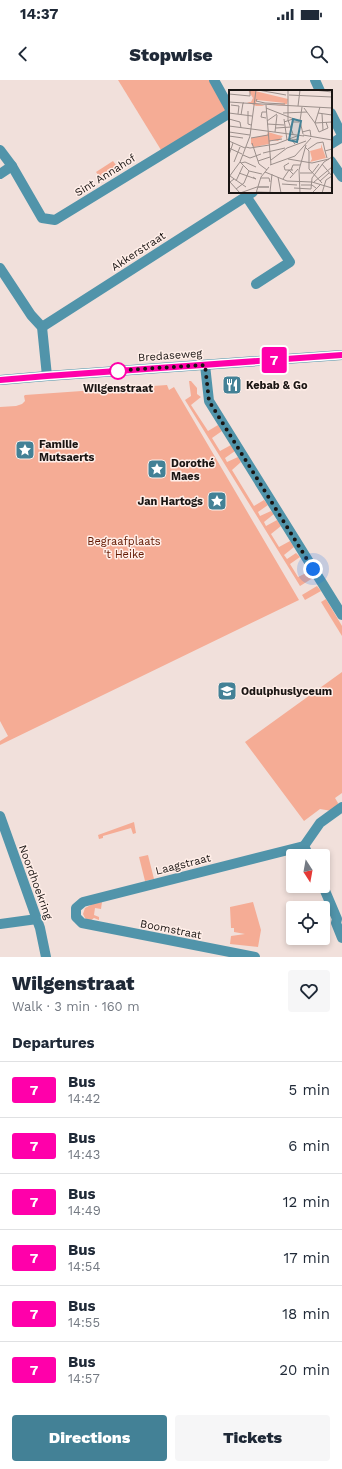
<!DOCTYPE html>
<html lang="en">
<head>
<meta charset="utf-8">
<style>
  :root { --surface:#fff; --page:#f6f6f7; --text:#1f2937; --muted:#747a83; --line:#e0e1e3; --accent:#438196 }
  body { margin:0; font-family:"Work Sans",sans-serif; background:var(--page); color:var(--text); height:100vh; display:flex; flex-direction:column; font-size:15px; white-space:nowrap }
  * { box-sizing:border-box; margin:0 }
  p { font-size:13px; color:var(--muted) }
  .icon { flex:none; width:22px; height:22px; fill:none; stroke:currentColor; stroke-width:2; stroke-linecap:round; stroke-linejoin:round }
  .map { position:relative; height:877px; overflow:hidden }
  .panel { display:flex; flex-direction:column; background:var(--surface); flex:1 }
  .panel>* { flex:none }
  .badge { padding:0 8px; border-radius:3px; font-size:14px; line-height:26px }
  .needle { width:26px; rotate:169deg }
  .controls { position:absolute; left:286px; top:769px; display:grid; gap:8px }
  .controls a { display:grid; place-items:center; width:44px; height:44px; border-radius:4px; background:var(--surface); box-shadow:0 2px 6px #0003; font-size:20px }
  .you { position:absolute; width:20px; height:20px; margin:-10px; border:3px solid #fff; border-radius:50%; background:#1a73e8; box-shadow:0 0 0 6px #1a73e833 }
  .map>.badge { position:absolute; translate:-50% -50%; box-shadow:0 0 0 2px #fff }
  h2 { padding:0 12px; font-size:15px; line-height:36px }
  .round { display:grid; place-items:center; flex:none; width:42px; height:42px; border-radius:4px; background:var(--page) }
  .headline { display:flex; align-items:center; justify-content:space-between; height:68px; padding:0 12px }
  h1 { font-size:19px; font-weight:800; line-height:30px }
  .button { display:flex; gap:8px; margin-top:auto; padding:8px 12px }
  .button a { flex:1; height:46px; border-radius:4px; background:var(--accent); color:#fff; font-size:16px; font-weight:800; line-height:46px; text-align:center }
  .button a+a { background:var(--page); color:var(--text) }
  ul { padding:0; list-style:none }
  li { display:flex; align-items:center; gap:12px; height:56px; padding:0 12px; border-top:1px solid var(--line) }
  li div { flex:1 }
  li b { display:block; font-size:15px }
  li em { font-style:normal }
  li .badge { min-width:44px; font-weight:700; text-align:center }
  .status { display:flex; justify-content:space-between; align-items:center; height:28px; padding:0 20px; background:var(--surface); direction:ltr }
  .status svg { height:11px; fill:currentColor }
  header { display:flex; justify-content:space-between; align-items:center; height:52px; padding:0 12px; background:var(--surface); font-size:18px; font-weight:800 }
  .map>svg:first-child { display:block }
  .green { fill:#f5ac95 }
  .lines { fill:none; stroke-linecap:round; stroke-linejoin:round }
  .minor { stroke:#5194aa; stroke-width:10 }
  .tertiary { stroke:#5194aa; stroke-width:10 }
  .line-casing { stroke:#fff; stroke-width:9 }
  .line { stroke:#f0a; stroke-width:6 }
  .walk { stroke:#1a1513; stroke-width:4; stroke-dasharray:0 7.2 }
  .stop-dot { fill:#fff; stroke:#f0a; stroke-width:2 }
  .labels { text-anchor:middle; stroke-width:3; stroke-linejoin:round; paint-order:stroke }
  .street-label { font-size:11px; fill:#1a1513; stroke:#ffeee8 }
  .poi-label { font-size:11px; font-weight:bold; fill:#1a1513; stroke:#ffeee8; text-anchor:start }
  .stop-label { font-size:11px; font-weight:bold; fill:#1a1513; stroke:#ffeee8 }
  .park-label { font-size:11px; fill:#621800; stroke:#ffeee8 }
  .inset-road { fill:none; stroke:#9b8f8b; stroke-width:1 }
  .view { fill:#438196; fill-opacity:0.15; stroke:#438196; stroke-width:2 }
  .inset-edge { fill:none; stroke:#1a1513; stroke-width:2 }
</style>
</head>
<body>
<div class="status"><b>14:37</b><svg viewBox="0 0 49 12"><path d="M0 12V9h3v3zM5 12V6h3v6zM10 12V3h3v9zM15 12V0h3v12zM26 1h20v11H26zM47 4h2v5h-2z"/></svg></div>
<header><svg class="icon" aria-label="back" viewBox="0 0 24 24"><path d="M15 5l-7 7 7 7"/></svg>Stopwise<svg class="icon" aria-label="search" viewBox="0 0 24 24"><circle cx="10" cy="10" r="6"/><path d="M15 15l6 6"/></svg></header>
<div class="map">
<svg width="342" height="877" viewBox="0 0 342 877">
  <rect width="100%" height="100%" fill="#f1e0db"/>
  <!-- green -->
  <g class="green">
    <polygon points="118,0 209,0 226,31 161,70"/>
    <polygon points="113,81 119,89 102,100 96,92"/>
    <polygon points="189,301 191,301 197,308 197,314 201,317 191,325 208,351 218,345 222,351 212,358 220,371 231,365 235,371 225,378 227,382 238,377 241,382 232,390 254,426 264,420 268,425 258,432 260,436 271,431 274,434 264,442 266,446 277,440 281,446 271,454 279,467 290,461 294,467 284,475 287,479 296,473 300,477 290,484 298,497 308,492 313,498 300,506 185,320 191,316"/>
    <polygon points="167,305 169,310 174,307 299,520 0,665 0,661 8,656 0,641 0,327 16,326 22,324 25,321 24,316 25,315"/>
    <polygon points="317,506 321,511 305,520 302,515"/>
    <polygon points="326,519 342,546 342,556 321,522"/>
    <polygon points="342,592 342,713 335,718 338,723 337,727 332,731 320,729 304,741 245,662"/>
    <polygon points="134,742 136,753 133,754 131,748 103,756 103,758 99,759 98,755"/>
    <polygon points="148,775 154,799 145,801 139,777"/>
    <polygon points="102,822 101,829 95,828 94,835 99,837 99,840 94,838 90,841 85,838 83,834 85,828 95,823"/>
    <polygon points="253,822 261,850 258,867 230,864 231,856 245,854 234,852 234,848 231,848 230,827"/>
  </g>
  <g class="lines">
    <!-- minor -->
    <g class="minor">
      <polyline points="214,0 230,29"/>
      <polyline points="315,0 320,11"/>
      <polyline points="331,33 342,55"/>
      <polyline points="331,64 342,57"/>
      <polyline points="0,70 12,86 42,138 55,140 230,33"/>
      <polyline points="331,81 342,97"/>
      <polyline points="0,94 12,86"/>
      <polyline points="246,116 290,182 256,204"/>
      <polyline points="0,188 31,235 42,247 47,296"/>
      <polyline points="42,247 253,112"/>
      <polyline points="205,285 209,321 342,535"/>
      <polyline points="304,766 320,743 342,727"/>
      <polyline points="323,806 337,839 336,843 342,858"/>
      <polyline points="0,844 37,839"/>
      <polyline points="255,877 82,843 76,837 76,828 83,822 304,766 309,776"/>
    </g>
    <!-- tertiary -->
    <g class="tertiary">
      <polyline points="0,300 47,296 342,275"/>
      <polyline points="0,736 40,848 46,877"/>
    </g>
  </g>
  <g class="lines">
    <defs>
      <polyline id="line" points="0,300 47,296 342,275"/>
    </defs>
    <!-- line casing -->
    <use href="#line" class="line-casing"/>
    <!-- line -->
    <use href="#line" class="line"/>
    <!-- walk -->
    <polyline class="walk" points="118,291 110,291 205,285 209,321 313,489"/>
  </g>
  <!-- icons -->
  <defs>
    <symbol id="restaurant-square" viewBox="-11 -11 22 22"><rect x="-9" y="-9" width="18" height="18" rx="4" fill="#438196" stroke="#ffeee8"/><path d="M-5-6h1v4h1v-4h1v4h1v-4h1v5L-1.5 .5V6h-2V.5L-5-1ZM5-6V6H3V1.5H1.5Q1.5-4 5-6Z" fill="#fff"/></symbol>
    <symbol id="sight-square" viewBox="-11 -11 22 22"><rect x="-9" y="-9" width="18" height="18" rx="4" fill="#438196" stroke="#ffeee8"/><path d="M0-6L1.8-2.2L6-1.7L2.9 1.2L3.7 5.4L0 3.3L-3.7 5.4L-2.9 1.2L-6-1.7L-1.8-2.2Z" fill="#fff"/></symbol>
    <symbol id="school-square" viewBox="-11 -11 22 22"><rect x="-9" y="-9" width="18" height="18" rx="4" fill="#438196" stroke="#ffeee8"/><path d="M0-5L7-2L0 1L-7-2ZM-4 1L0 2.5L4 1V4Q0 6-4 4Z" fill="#fff"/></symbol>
  </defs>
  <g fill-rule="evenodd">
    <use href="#restaurant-square" x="221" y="294" width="22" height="22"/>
    <use href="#sight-square" x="14" y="359" width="22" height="22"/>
    <use href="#sight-square" x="146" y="378" width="22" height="22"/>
    <use href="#sight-square" x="206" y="410" width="22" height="22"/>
    <use href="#school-square" x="216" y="600" width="22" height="22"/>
  </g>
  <!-- markers -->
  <circle class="stop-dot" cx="118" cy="291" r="8"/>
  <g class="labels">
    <!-- street labels -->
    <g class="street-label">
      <text transform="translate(105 95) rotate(-32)" y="4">Sint Annahof</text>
      <text transform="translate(138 171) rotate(-33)" y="4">Akkerstraat</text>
      <text transform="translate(170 275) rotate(-4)" y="4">Bredaseweg</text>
      <text transform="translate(183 784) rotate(-14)" y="4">Laagstraat</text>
      <text transform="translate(36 802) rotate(70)" y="4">Noordhoekring</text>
      <text transform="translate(171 849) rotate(11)" y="4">Boomstraat</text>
    </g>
    <!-- poi labels -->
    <g class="poi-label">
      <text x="246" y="309">Kebab &amp; Go</text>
      <text x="39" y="368">Familie<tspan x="39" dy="13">Mutsaerts</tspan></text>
      <text x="171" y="387">Dorothé<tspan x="171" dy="13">Maes</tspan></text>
      <text x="203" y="425" text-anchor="end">Jan Hartogs</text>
      <text x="241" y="615">Odulphuslyceum</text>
    </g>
    <!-- stop labels -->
    <g class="stop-label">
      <text x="118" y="312">Wilgenstraat</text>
    </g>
    <!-- park labels -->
    <g class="park-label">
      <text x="124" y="465">Begraafplaats<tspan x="124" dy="13">'t Heike</tspan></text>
    </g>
  </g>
  <!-- overview -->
  <g transform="translate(229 10)">
    <rect width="103" height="103" fill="#f1e0db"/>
    <path d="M19,0h3l37,9 -1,5 -11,2 9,-3 -28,-3 -1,3 9,3h-9l-9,-4h4l2,-4zM39,42l10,3v3v-3l5,1 -5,5 -7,-1 -2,4 -15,3 -3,-3v-6l16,-3zM92,54l5,14 -16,4 2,-3 -2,-8 11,-3z" fill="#f5ac95"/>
    <path class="inset-road" d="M29,0l28,5M59,0v30l5,14M85,0l18,2M0,4l21,2v-5M60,5l43,2M28,9l-1,2 9,2 20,1M0,12l15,1M14,13l89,5M2,15l8,1 -1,8M37,15l5,60M69,16l2,-16M73,17l-2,14 3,13M91,17l-5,16 4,9 9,-4 -2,-6M37,18l33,13M75,18l11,15M19,21v13l3,1M37,22h-4l-1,5 5,1M0,23l23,3M54,23l24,-1M89,23l14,2M93,24l1,16M12,25l2,-12M0,29l11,3 1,6M55,29l3,21M38,31l10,-7M55,32l9,-3v3h6M86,33l17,-1M38,34l17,1M0,36l75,10M47,38l15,-1M0,42l21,3M46,42l2,-17M73,42l8,-2 1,7M74,45l29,5M0,46l14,2M22,48l17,-3M0,51l16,7M40,51l13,-2M23,53l7,21 8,6M66,54l-3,-4 7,-1M17,57l4,1 26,-4 21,-8M76,57l4,4v18l13,14M0,58l13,6M79,59l9,-6 6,-1 2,9M34,63l22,-5M0,65l4,-12M14,65l7,3 11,-4M98,68l-2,-7 7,-2M59,69l24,4 17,-4M42,70l16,-12 19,-7M29,71l12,-4M5,72l6,-15M11,72l9,9 13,3M12,73l4,-1 11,5M60,73l-5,3 1,4h8M93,74l10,12 -6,4 -4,13M41,75l25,-9 16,-18M62,80l2,-5h7M36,82l22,9 25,1 20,6M10,83l17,6 -3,-2M71,83h12l7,-9M1,86l16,11M0,87l11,-15 10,-26 6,-46M49,87l3,16M32,88h8l1,4M61,88l8,-9M5,89l-4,3 10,11M54,89l6,-9 4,4M7,91l7,-15M91,91l9,-8M85,92l18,-15M53,94l15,1M72,95h11l4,3M28,97h12h-11M65,98l17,1M7,99l8,-6 5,-12M82,99l1,-11 12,-16 8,-5M28,102l33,1M41,102l2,-18M11,103l17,-6M27,103l5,-16 8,-10M71,103l-1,-23 7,-25M83,103l9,-9"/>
    <path class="view" d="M64,29l8,2 -4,21 -8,-2z"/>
    <rect width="103" height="103" class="inset-edge"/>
  </g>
</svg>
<div class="controls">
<a><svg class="needle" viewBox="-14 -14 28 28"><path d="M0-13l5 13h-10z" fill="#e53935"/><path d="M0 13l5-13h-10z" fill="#747a83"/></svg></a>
<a><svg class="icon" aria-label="locate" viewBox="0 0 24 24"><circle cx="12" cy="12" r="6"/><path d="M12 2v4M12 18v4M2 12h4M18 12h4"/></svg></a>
</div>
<div class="you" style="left:313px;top:489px"></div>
<b class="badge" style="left:274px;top:280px;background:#f0a;color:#fff">7</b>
</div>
<section class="panel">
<div class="headline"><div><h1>Wilgenstraat</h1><p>Walk · 3 min · 160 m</p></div><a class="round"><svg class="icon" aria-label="heart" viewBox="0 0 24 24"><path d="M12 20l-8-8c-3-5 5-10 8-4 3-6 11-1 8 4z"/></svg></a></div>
<h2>Departures</h2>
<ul>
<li><span class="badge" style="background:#f0a;color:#fff">7</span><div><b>Bus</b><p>14:42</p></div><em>5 min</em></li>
<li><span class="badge" style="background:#f0a;color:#fff">7</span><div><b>Bus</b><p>14:43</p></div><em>6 min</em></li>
<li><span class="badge" style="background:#f0a;color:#fff">7</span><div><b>Bus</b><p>14:49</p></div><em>12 min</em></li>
<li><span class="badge" style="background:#f0a;color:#fff">7</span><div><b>Bus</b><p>14:54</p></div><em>17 min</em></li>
<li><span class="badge" style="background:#f0a;color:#fff">7</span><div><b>Bus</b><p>14:55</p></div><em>18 min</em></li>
<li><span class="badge" style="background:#f0a;color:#fff">7</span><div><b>Bus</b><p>14:57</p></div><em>20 min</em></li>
</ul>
<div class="button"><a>Directions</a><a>Tickets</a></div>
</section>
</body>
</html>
